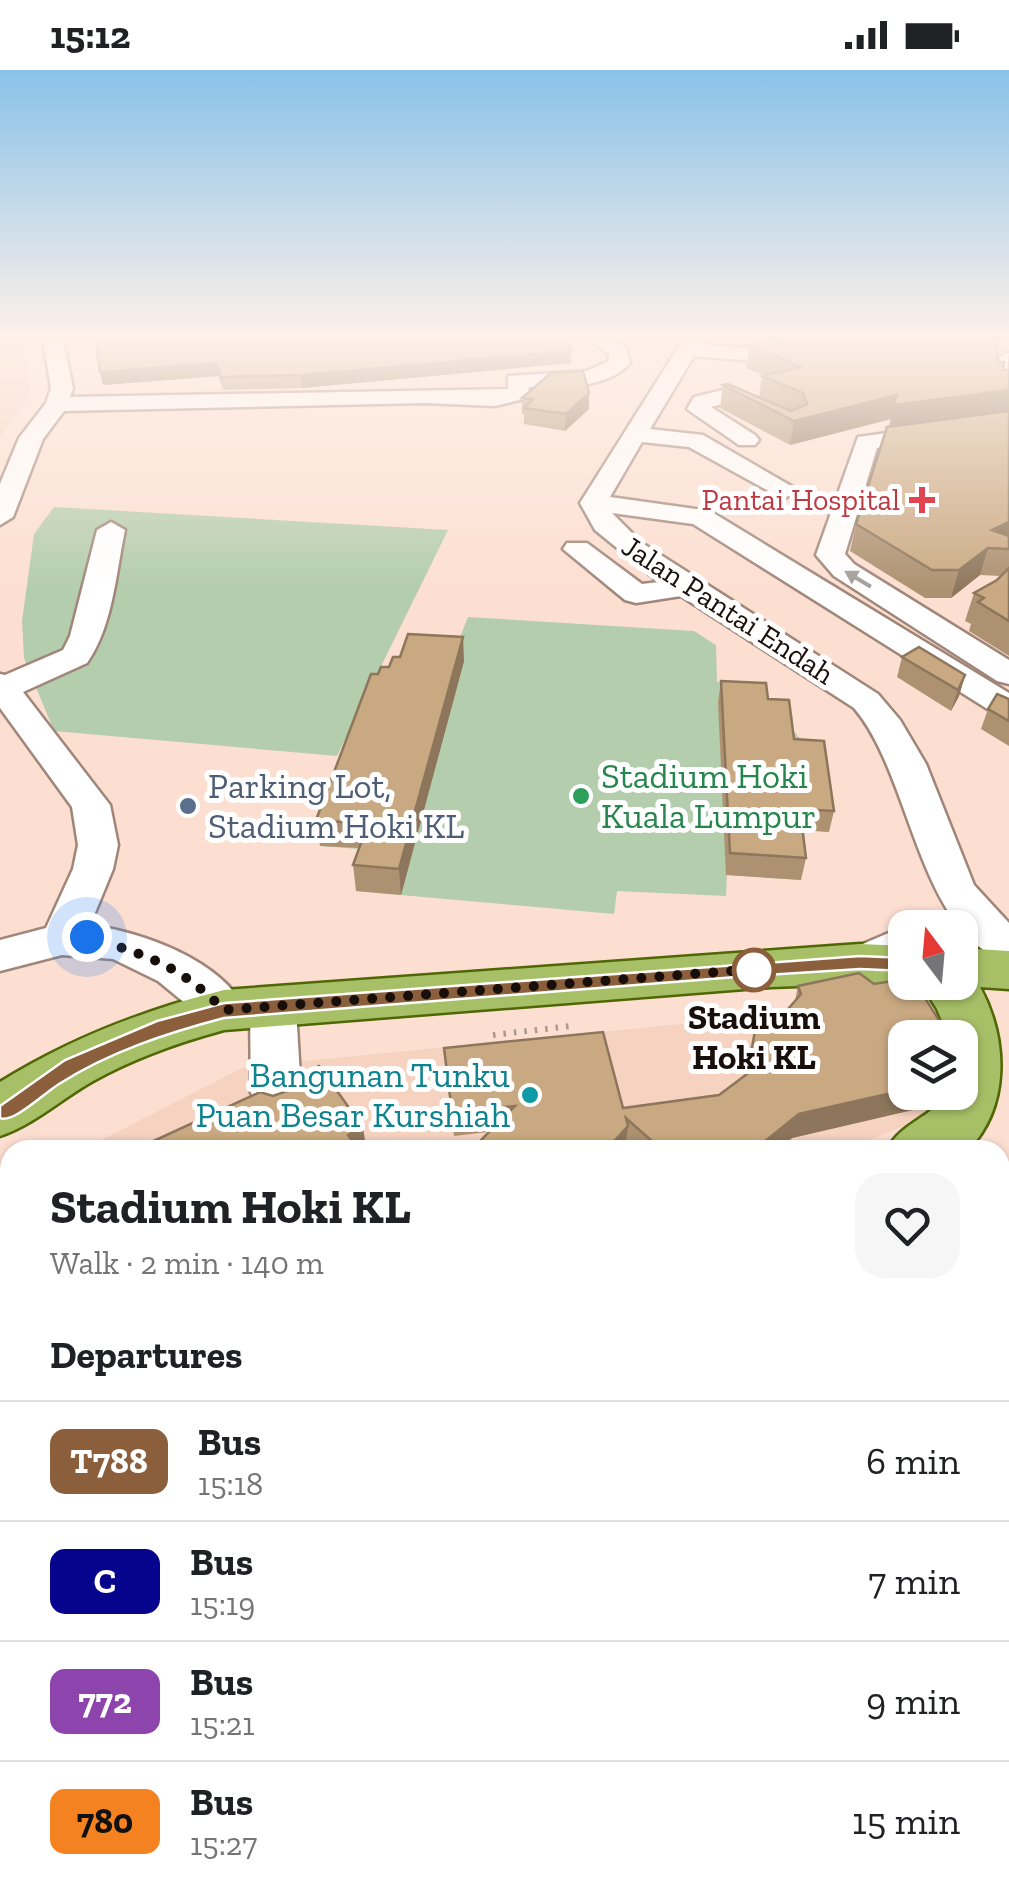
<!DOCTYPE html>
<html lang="en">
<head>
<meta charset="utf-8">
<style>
  :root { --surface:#fff; --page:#f6f6f6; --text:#202124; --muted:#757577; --line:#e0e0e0 }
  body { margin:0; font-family:"Zilla Slab",serif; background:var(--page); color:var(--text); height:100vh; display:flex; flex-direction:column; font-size:38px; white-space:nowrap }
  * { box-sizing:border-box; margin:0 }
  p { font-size:32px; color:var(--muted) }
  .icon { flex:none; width:55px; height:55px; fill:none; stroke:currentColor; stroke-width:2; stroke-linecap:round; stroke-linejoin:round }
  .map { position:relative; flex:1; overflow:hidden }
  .details { position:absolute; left:0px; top:1070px; width:1010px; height:762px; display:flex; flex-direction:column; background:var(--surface); border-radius:30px 30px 0 0; box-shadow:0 2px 8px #0004 }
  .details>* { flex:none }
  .badge { padding:0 20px; border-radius:15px; font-size:35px; line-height:65px }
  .needle { width:65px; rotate:344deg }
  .buttons { position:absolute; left:888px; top:840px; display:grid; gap:20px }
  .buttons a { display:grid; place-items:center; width:90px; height:90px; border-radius:20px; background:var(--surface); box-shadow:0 2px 8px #0004; font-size:50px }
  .you { position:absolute; width:50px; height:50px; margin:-25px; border:8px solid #fff; border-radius:50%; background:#1a73e8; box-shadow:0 0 0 15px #1a73e833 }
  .map>.badge { position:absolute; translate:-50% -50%; box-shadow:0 0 0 5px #fff }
  h2 { padding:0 50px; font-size:38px; line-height:90px }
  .round { display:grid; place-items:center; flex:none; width:105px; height:105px; border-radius:30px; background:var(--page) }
  .head { display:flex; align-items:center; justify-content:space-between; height:170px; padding:0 50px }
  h1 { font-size:48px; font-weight:800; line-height:75px }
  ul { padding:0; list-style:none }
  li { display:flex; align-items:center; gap:30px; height:120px; padding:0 50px; border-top:2px solid var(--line) }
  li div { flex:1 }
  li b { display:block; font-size:38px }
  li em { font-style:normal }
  li .badge { min-width:110px; font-weight:700; text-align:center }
  .status { display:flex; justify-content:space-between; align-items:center; height:70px; padding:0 50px; background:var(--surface); direction:ltr }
  .status svg { height:28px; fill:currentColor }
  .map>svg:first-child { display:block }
  .built { fill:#f6d2c1 }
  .green { fill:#b3cdad }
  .water { fill:#9ad6e7 }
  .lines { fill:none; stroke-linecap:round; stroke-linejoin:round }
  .minor-casing { stroke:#a08679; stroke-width:5 }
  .major-casing { stroke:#506705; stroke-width:5 }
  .path-far1 { stroke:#ae978c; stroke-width:6; stroke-dasharray:2.5 8; stroke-linecap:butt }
  .path { stroke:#ae978c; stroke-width:8; stroke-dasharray:4 10; stroke-linecap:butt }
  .minor { fill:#fff; fill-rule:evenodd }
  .major { fill:#a7c068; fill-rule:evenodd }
  .wall { fill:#ad9170 }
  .shaded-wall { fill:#8d765b }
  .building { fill:#c9a982; stroke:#8d765b; stroke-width:2.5 }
  .oneway { fill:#a39f9d }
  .line { fill:#8b5e3c; stroke:#fff; stroke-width:2.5 }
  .walk { stroke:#190f0a; stroke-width:10; stroke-dasharray:0 18 }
  .health-dot { fill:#e0444e; stroke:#fff; stroke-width:4 }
  .leisure-dot { fill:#2e9e5b; stroke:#fff; stroke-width:4 }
  .service-dot { fill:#5c6f8a; stroke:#fff; stroke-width:4 }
  .stop-dot { fill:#fff; stroke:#8b5e3c; stroke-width:5 }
  .culture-dot { fill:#0f9aa8; stroke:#fff; stroke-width:4 }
  .labels { text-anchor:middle; stroke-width:10; stroke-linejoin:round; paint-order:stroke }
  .far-health-label { font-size:30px; fill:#be3a42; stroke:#fff; text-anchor:end }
  .far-street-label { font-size:30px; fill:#190f0a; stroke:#fff }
  .leisure-label { font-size:35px; fill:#27864d; stroke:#fff; text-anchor:start }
  .service-label { font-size:35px; fill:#4e5e75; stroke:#fff; text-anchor:start }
  .stop-label { font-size:35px; font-weight:bold; fill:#190f0a; stroke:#fff }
  .culture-label { font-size:35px; fill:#0d838f; stroke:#fff; text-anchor:end }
</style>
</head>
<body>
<div class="status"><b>15:12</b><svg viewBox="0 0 49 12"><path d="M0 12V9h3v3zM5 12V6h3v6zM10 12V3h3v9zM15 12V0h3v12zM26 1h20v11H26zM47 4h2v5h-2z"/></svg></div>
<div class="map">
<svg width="1009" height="1831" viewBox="0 0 1009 1831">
  <rect width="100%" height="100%" fill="#fcdfd1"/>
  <!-- built -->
  <g class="built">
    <polygon points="0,265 23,265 31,323 0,367"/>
    <polygon points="872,924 905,968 905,1022 949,1023 939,1042 845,1080 82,1080 244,997 753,947"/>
    <polygon points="10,1117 10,1444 0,1429 0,1122"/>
  </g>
  <!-- green -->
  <g class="green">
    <polygon points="54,437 448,460 337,686 54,661 24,588 22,551 34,464"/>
    <polygon points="468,547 694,561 716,575 717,612 744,614 785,650 809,680 829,762 795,760 801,810 727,805 726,826 617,821 614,844 356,821 372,780 320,776 373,628 460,567"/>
    <polygon points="293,1823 936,1823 933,1831 299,1831"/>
  </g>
  <!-- water -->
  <polygon class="water" points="75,1823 202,1823 209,1831 80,1831"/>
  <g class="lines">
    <defs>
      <g id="minor">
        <path d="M42,265h20l11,53 -3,9 438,-8v-13l79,-5 22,-10v-7l-24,-19h24l17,13 4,15c-24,27 -68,23 -101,24l-1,11 -33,8 -71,-3 -360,8 -21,28 -30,78 -13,8v-41l19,-46 27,-35 5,-15z"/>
        <path d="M686,265h20l-5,9 54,5 22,-5 10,6 -3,4 -29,7 -61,-5 -44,73 53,6 95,55 -13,8 -9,-3 -87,-48 -47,-5 -32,55 100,14 299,182v25l-12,-3 -304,-191 -81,-11 30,30 236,151 22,26 26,44 48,121 35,38v39c-91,-26 -97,-187 -155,-254l-173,-112 -45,7 -11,-3 -62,-51 4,-6h20l55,41 17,-2 -64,-52 -15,-27z"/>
        <polygon points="1006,283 1009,283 1006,314 995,308 996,289"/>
        <polygon points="727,319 738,326 735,331 711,337 755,365 759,370 755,375 739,375 687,339 694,327"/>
        <polygon points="1009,346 1009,360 877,378 845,484 854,494 1009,590 1009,614 997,611 834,506 816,485 858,367"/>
        <path d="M111,452l14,8c-9,43 -12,96 -38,133l-64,29 87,113 8,40 -5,24 -23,56c55,8 128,34 157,85l-7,12 -16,5 -16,-5 -50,-41 -45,-22 -51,-4 -62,16v-31l46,-12 27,-59 5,-24 -6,-38 -72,-99v-34l5,1 58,-25 7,-14 27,-106z"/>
        <polygon points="905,856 909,858 905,858 905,889 860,908 844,904 838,893 844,882"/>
        <polygon points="273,922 289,927 296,939 301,1023 293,1036 276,1042 259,1036 251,1023 250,939 257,927"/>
      </g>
      <g id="major">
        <path d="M860,874l45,2v36h4l-138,5 -547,43c-44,12 -90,28 -131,51 -32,18 -58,43 -93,55v-54c71,-44 144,-72 224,-92z"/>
        <path d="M960,878l49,3v38l-29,-2c29,54 29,121 -12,163h-81c14,-28 45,-32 62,-58h11v-54h-11l-12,-29 -17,-27h40z"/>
        <polygon points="1009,1110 1009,1166 1000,1168 1000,1112"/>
        <polygon points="1009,1180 1009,1240 1000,1244 1000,1182"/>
        <polygon points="1000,1290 1009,1294 1009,1368 1000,1364"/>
        <polygon points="10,1535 10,1781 0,1785 0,1539"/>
      </g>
    </defs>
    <!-- minor casing -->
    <use href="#minor" class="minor-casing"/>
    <!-- major casing -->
    <use href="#major" class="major-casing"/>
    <!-- path-far1 -->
    <polyline class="path-far1" points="493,965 571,956"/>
    <!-- path -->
    <polyline class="path" points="1001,1385 1009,1396"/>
    <!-- minor -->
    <use href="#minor" class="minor"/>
    <!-- major -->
    <use href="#major" class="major"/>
  </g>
  <!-- wall -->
  <g class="wall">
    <polygon points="95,266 571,293 302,318 223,320 218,306 103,315"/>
    <polygon points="759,266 1003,266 998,279 997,285 1003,300 1009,300 1009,586 969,561 971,554 965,551 974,523 997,510 1001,506 980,505 951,528 925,528 850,481 856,454 891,349 790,375 720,338 723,315 759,327 762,306 764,305 746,298 750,275 773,270"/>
    <polygon points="522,328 589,339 565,361 524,354 524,344 522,344"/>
    <polygon points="902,587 965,605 959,626 951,641 897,607"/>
    <polygon points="464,591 401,825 356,821 353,795 359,778 320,776 316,750 378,604 389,597"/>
    <polygon points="721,611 768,629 794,669 834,741 829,762 803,760 806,788 801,810 726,805 718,632"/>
    <polygon points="1009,629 1009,676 981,659 988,639"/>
    <polygon points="798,916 905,1022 927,1022 921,1038 792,1068 777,1080 632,1080 626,1075 625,1080 471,1080 488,1062 454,1066 446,1002 444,978 623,1038 719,1025 746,1005 755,961 788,939 795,931"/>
  </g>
  <!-- shaded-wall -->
  <g class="shaded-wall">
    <polygon points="571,281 571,293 302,318 300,305"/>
    <polygon points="216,293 218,306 103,315 100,302"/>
    <polygon points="1009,320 1009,340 889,359 891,349 790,375 794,351 897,325"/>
    <polygon points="589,323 589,339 565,361 566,344"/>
    <polygon points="1009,452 1009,474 988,478 980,505 951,528 959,500 992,460"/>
    <polygon points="463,567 464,591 401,825 399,799"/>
    <polygon points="965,605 959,626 951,641 958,620"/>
    <polygon points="905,1020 905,1022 927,1022 921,1038 792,1068 777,1080 754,1080 799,1044"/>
    <polygon points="628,1056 625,1080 606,1080"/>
    <polygon points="363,1057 366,1077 359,1080 348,1065"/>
  </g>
  <!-- building -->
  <g class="building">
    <polygon points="95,266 564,266 571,281 300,305 221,307 216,293 100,302"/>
    <polygon points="796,266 999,266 997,285 999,292 1004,292 1003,300 1009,300 1009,320 894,335 897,325 794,351 723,315 728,314 791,341 807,334 803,323 762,306 801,297 750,275"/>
    <polygon points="583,301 589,323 566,344 524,338 533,329 522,328 551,303"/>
    <polygon points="1009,341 1009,452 992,460 1009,466 1009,479 988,478 959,500 932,500 856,454 887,357"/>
    <polygon points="1009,498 1009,551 978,532 984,528 974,523 997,510"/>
    <polygon points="408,564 463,567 399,799 353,795 368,754 316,750 371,604 378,604 381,597 389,597 393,587 400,587"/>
    <polygon points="919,577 965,605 958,620 902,587"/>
    <polygon points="721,611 766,613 768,629 789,630 794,669 824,671 834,741 800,739 806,788 730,783"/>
    <polygon points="997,624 1009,629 1009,651 988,639"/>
    <polygon points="859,903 874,914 905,909 905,912 915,912 950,968 905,968 905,1020 799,1044 754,1080 662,1080 626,1048 628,1056 606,1080 601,1077 599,1080 471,1080 515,1036 452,1042 444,978 603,962 623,1038 719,1025 747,1004 755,961 788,939 801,924 798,916"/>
    <polygon points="319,996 363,1057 348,1065 358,1080 134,1080 260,1022 273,1026 290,1020 301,1004"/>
    <polygon points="10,1136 10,1330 0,1316 0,1141"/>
  </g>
  <!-- one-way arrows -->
  <defs><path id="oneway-solid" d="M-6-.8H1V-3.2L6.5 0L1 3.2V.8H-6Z" transform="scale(2.5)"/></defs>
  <use class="oneway" href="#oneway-solid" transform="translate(858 509) rotate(-149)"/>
  <!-- sky -->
  <linearGradient id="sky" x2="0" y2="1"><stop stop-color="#89c2e8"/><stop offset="0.51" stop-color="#fef1ea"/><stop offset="1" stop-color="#fef1ea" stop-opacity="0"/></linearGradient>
  <rect width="1009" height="522" fill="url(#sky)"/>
  <!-- line -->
  <path class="line" d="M860,886l45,2 10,7 -10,6 -45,-2 -124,8 -512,41c-57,15 -115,34 -165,66 -17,11 -47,40 -59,34v-12l65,-46 92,-39 67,-18z"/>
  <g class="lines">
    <!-- walk -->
    <path class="walk" d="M87,867c62,19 90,27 137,73l547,-42 -17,2"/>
  </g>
  <!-- markers -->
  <path class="health-dot" d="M917 415h10v10h10v10h-10v10h-10v-10h-10v-10h10z"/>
  <circle class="leisure-dot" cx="581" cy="726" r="10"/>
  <circle class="service-dot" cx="188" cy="736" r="10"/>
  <circle class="stop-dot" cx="754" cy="900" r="20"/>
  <circle class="culture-dot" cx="530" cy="1025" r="10"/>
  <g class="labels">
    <!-- far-health labels -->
    <g class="far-health-label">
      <text x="900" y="440">Pantai Hospital</text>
    </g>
    <!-- far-street labels -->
    <g class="far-street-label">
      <text transform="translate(728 540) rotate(33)" y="10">Jalan Pantai Endah</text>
    </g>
    <!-- leisure labels -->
    <g class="leisure-label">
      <text x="601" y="718">Stadium Hoki<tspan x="601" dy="40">Kuala Lumpur</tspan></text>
    </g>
    <!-- service labels -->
    <g class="service-label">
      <text x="208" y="728">Parking Lot,<tspan x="208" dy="40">Stadium Hoki KL</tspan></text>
    </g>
    <!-- stop labels -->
    <g class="stop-label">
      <text x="754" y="959">Stadium<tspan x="754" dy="40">Hoki KL</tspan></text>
    </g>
    <!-- culture labels -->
    <g class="culture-label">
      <text x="510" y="1017">Bangunan Tunku<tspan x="510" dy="40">Puan Besar Kurshiah</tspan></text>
    </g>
  </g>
</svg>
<div class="buttons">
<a><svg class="needle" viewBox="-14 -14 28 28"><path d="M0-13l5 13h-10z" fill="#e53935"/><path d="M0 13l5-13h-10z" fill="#757577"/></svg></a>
<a><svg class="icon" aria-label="layers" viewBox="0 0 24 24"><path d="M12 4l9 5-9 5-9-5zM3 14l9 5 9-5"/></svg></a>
</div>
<div class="you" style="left:87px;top:867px"></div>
<section class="details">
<div class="head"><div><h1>Stadium Hoki KL</h1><p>Walk · 2 min · 140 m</p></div><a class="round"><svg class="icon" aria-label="heart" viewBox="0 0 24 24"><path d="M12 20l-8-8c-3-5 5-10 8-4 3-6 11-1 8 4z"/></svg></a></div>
<h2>Departures</h2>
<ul>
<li><span class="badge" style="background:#8b5e3c;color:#fff">T788</span><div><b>Bus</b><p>15:18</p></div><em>6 min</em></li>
<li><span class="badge" style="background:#06038d;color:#fff">C</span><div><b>Bus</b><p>15:19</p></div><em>7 min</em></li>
<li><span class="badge" style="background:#8e44ad;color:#fff">772</span><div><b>Bus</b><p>15:21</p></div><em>9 min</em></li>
<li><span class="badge" style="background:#f58220;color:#111">780</span><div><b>Bus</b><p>15:27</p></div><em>15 min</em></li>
</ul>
</section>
</div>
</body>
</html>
